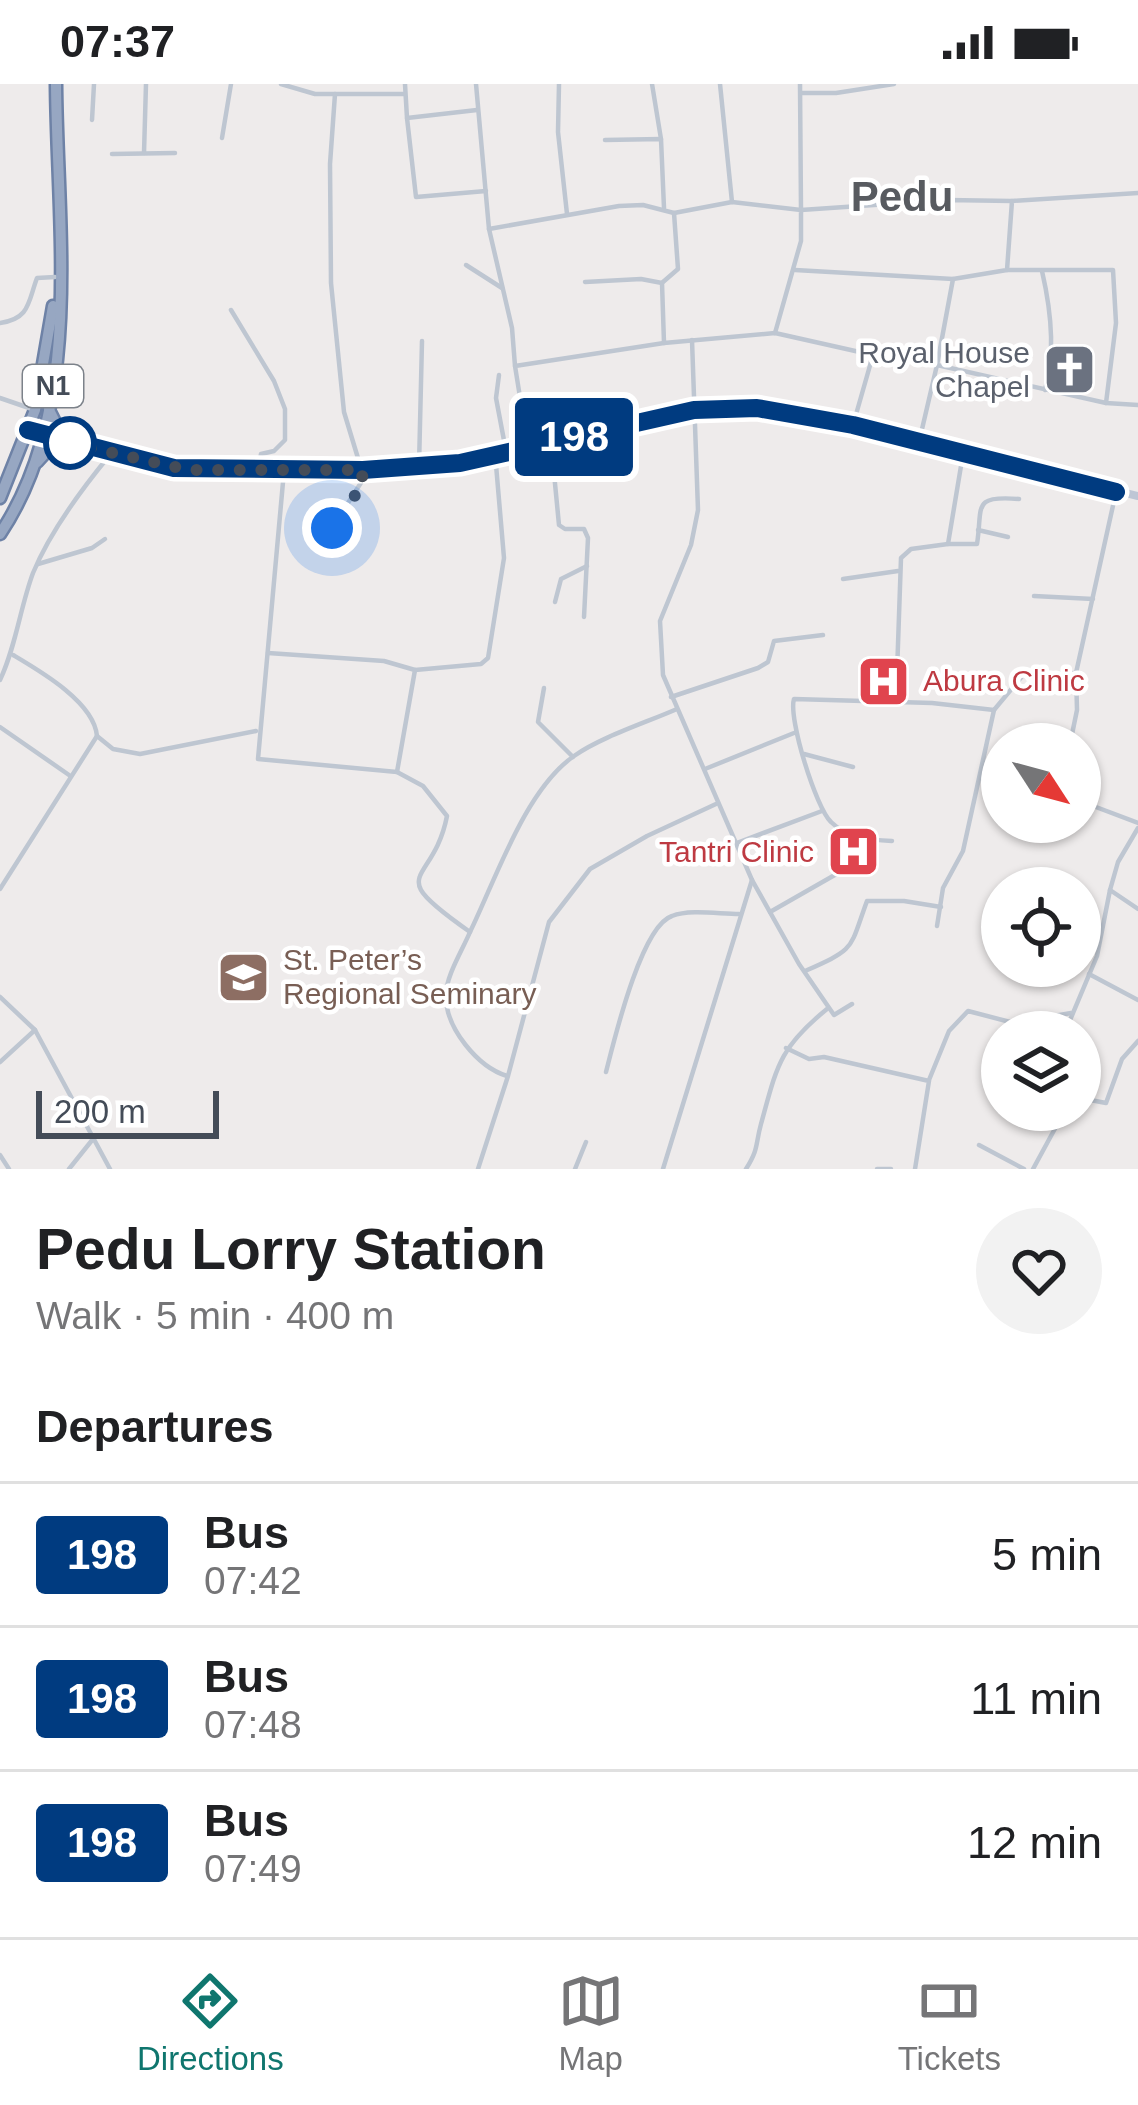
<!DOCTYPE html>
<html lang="en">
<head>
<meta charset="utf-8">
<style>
  :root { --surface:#fff; --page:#f2f2f2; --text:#202124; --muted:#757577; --line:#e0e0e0; --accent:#0f766e }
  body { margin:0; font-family:Arial,sans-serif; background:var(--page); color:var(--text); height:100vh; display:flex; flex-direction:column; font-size:45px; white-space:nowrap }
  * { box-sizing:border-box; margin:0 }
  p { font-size:39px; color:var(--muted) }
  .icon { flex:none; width:66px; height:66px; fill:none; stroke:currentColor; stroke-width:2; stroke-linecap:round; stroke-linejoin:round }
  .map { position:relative; height:1085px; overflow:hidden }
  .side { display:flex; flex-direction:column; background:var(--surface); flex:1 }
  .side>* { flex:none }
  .badge { padding:0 24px; border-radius:9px; font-size:42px; line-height:78px }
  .needle { width:78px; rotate:126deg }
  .controls { position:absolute; left:981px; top:639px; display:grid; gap:24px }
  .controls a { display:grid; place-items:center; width:120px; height:120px; border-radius:50%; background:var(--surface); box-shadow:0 3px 9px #0004; font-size:60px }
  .scale { position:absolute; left:36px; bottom:30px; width:183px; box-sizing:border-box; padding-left:12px; border:6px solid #444c58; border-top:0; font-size:33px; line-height:42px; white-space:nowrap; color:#444c58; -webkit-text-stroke:9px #fff; paint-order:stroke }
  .you { position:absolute; width:60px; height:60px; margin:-30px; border:9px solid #fff; border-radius:50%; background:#1a73e8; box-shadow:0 0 0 18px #1a73e833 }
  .map>.badge { position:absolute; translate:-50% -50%; box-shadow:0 0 0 6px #fff }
  h2 { padding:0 36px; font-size:45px; line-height:108px }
  .round { display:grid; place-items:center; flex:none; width:126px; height:126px; border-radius:63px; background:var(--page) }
  .summary { display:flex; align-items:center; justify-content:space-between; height:204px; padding:0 36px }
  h1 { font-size:57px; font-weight:800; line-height:90px }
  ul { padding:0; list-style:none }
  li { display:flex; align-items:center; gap:36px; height:144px; padding:0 36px; border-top:3px solid var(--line) }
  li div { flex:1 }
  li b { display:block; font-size:45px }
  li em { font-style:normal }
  li .badge { min-width:132px; font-weight:700; text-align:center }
  .status { display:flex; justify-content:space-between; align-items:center; height:84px; padding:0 60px; background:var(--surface); direction:ltr }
  .status svg { height:33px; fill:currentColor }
  .menu { display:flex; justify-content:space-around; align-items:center; height:168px; border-top:3px solid var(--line); background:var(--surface); font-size:33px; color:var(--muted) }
  .menu a { display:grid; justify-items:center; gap:6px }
  .menu .selected { color:var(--accent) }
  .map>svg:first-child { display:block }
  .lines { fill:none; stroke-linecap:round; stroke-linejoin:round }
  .trunk-casing { stroke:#6e82a6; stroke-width:15 }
  .minor { stroke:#bec6d1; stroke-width:4.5 }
  .secondary { stroke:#bec6d5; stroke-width:8 }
  .trunk { stroke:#97a7c2; stroke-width:10 }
  .line-casing { stroke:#fff; stroke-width:27 }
  .line { stroke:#003b80; stroke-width:18 }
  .walk { stroke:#444c58; stroke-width:12; stroke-dasharray:0 21.6 }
  .stop-dot { fill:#fff; stroke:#003b80; stroke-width:6 }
  .labels { text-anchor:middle; stroke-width:9; stroke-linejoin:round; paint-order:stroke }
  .shield { fill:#fff; stroke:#7c828a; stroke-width:3 }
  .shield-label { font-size:27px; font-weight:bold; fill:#444c58 }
  .worship-label { font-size:30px; fill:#5b616d; stroke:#fff; text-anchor:end }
  .health-label { font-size:30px; fill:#be3a42; stroke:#fff; text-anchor:start }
  .education-label { font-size:30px; fill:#785e54; stroke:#fff; text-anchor:start }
  .district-label { font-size:42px; font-weight:bold; fill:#585b60; stroke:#fff }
</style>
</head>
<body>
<div class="status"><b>07:37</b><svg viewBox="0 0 49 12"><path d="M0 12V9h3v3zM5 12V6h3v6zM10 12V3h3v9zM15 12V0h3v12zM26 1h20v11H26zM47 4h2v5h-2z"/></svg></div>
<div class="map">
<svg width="1138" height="1085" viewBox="0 0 1138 1085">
  <rect width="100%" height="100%" fill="#eeebeb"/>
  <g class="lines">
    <defs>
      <g id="trunk">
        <polyline points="49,326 61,350"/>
        <polyline points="37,378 48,366 64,358"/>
        <polyline points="0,414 35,326 53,222"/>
        <path d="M0,450c85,-127 57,-305 56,-450"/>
      </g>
    </defs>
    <!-- trunk casing -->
    <use href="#trunk" class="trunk-casing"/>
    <!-- minor -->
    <g class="minor">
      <polyline points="281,0 315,10 404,10"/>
      <polyline points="405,0 407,34 477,26"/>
      <polyline points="476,0 489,145 512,244 515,282"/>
      <polyline points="559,0 558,48 567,130"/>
      <polyline points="652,0 661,55"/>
      <polyline points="720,0 732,118"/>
      <polyline points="800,0 801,126 947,116 1012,117"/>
      <polyline points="801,9 836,9 894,0"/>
      <polyline points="407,34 416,113 486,107"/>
      <polyline points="92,36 94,0"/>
      <polyline points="222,54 231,0"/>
      <polyline points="605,56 661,55 664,124"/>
      <polyline points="144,69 146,0"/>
      <polyline points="112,70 175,69"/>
      <polyline points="489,145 619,122 643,121 674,129 732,118 801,126 801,157 775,249"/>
      <polyline points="466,181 502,204"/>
      <polyline points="795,186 953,195 1007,186 1012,117 1138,109"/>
      <polyline points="1007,186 1113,186 1116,239 1106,319"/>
      <path d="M1042,187c9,39 14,81 3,119"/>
      <polyline points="953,195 937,281 1106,319 1138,321"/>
      <polyline points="585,198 641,195 662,199 664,259 775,249 873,271 853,341"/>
      <polyline points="663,198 678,185 674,129"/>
      <polyline points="231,226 274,297 285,325 285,356 274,367 261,370 258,386"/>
      <path d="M0,239c30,-4 28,-21 37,-45l18,-1"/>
      <polyline points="692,256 698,426 691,461 660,537 663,591 752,796 799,880 834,931 852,920"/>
      <polyline points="873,271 937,281 919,358"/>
      <polyline points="499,291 496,314 506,367"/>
      <polyline points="0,314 35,326"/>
      <polyline points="551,358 559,441 565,445 584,445 588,454 584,533"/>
      <polyline points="528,363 515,282 664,259"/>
      <polyline points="419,382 422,257"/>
      <path d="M284,387l-26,288 139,13 26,14 24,30c-14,72 -67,53 23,116 26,-53 55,-142 104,-176 27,-19 71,-33 103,-47"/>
      <polyline points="332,444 364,394 344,328 331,199 330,80 335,10"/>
      <polyline points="978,446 1008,453"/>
      <path d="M948,460h29c6,-37 -6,-49 42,-45"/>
      <polyline points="38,480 92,464 105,455"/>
      <polyline points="843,495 898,487"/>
      <polyline points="1034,512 1093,515"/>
      <polyline points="555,518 561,495 587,482"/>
      <polyline points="268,569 384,577 415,586 397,688"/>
      <path d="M13,571c27,16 81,47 84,81"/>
      <polyline points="415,586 481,580 488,574 504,474 495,369"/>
      <path d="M0,596c16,-34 20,-72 33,-107 17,-41 48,-83 76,-117"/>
      <polyline points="544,604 538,638 573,673"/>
      <polyline points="671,613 758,584 768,578 774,557 823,551"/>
      <polyline points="896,618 901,474 911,465 948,460 963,370"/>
      <polyline points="0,643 69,691"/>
      <polyline points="1070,660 1077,626 1076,589 1116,408"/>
      <polyline points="804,670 853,683"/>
      <polyline points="705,685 794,649"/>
      <polyline points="1080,717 1138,739"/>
      <path d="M892,757c-22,-1 -45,-3 -61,-19 -15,-14 -43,-104 -37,-123l138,4 62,7 30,-36 52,-1"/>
      <polyline points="734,760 822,727"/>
      <polyline points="0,805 97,652 113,665 140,670 256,647"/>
      <polyline points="1110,806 1118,778 1138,744"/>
      <polyline points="770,828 847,784"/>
      <polyline points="937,842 943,804 963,767 994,626"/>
      <path d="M470,848c-8,19 -24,44 -24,63 -1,33 32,72 61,81"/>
      <path d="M805,887c52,-23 44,-21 62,-70h37l37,6"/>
      <polyline points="1089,890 1138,916"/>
      <polyline points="0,913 35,946 110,1085"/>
      <polyline points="1065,948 1097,872 1110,806 1138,825"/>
      <polyline points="786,964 809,975 824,973 929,997 915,1085"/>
      <polyline points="0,978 35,946"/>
      <path d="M606,988c8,-31 35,-146 66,-156 18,-7 47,-2 67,-2"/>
      <polyline points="929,996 949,947 968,927 1014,939 1071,929"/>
      <polyline points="1080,1014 1106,1019 1122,975 1138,957"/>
      <polyline points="979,1061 1024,1085"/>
      <polyline points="0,1071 9,1085"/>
      <polyline points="69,1085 93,1055"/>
      <polyline points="478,1085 508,992 549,838 590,785 647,752 716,720"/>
      <polyline points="575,1085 586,1058"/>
      <polyline points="663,1085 752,796"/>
      <path d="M746,1085c13,-21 9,-23 15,-45 16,-58 18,-76 66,-115"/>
      <polyline points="877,1085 891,1085"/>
      <polyline points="1033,1085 1058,1039"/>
    </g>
    <!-- secondary -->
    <polyline class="secondary" points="31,340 110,370 174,384 363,386 460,378 694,326 757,324 853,341 1138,412"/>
    <!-- trunk -->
    <use href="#trunk" class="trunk"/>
  </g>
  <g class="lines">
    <defs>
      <polyline id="line" points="28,346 174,384 363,386 460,379 694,326 757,324 853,341 1116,408"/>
    </defs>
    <!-- line casing -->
    <use href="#line" class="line-casing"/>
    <!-- line -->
    <use href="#line" class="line"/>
    <!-- walk -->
    <polyline class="walk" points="70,359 188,386 363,386 361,403 332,444"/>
  </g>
  <!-- icons -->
  <defs>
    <symbol id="church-square" viewBox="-11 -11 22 22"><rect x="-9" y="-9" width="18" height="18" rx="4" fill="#6b7280" stroke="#fff"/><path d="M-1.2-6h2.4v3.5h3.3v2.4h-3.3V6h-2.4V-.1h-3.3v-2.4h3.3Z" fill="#fff"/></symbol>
    <symbol id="hospital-square" viewBox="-11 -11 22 22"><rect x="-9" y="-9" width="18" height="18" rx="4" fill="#e0444e" stroke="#fff"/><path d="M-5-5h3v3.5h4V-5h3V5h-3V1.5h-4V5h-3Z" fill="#fff"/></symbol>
    <symbol id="university-square" viewBox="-11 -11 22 22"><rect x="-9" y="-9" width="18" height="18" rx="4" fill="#8d6e63" stroke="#fff"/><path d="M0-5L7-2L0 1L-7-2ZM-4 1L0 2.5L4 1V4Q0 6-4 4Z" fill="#fff"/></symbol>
  </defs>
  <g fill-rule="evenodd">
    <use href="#church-square" x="1040" y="256" width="59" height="59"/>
    <use href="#hospital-square" x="854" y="568" width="59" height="59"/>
    <use href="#hospital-square" x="824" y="738" width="59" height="59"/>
    <use href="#university-square" x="214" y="864" width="59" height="59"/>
  </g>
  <!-- markers -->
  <circle class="stop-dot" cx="70" cy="359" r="24"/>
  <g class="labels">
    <!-- shield labels -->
    <rect class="shield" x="23" y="281" width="60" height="42" rx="9"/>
    <g class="shield-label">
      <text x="53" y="311">N1</text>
    </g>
    <!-- worship labels -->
    <g class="worship-label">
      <text x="1030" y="279">Royal House<tspan x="1030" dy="34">Chapel</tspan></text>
    </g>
    <!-- health labels -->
    <g class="health-label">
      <text x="923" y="607">Abura Clinic</text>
      <text x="814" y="778" text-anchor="end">Tantri Clinic</text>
    </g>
    <!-- education labels -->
    <g class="education-label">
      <text x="283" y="886">St. Peter’s<tspan x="283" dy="34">Regional Seminary</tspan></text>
    </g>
    <!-- district labels -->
    <g class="district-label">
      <text x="902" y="127">Pedu</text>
    </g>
  </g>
</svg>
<div class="controls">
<a><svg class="needle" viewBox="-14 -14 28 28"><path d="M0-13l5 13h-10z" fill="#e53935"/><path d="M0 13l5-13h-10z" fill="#757577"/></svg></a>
<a><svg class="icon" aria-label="locate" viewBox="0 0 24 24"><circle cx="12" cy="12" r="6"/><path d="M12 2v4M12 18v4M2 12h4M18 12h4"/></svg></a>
<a><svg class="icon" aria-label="layers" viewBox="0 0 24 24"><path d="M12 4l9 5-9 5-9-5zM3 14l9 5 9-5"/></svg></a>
</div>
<div class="scale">200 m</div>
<div class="you" style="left:332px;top:444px"></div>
<b class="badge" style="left:574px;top:353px;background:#003b80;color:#fff">198</b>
</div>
<section class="side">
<div class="summary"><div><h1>Pedu Lorry Station</h1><p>Walk · 5 min · 400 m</p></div><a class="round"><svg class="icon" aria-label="heart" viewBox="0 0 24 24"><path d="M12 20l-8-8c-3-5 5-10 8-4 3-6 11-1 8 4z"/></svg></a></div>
<h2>Departures</h2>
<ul>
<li><span class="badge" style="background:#003b80;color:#fff">198</span><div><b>Bus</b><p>07:42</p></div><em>5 min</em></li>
<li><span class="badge" style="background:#003b80;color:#fff">198</span><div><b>Bus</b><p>07:48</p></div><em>11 min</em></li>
<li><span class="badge" style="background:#003b80;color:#fff">198</span><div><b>Bus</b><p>07:49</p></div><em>12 min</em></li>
</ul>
</section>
<nav class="menu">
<a class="selected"><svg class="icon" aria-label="directions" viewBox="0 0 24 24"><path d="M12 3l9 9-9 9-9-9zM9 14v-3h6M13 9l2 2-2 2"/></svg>Directions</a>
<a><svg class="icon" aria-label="map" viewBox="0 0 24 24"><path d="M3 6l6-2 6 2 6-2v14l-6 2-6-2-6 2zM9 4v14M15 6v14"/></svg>Map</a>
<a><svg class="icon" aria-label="tickets" viewBox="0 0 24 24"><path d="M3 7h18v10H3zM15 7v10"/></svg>Tickets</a>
</nav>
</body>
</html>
